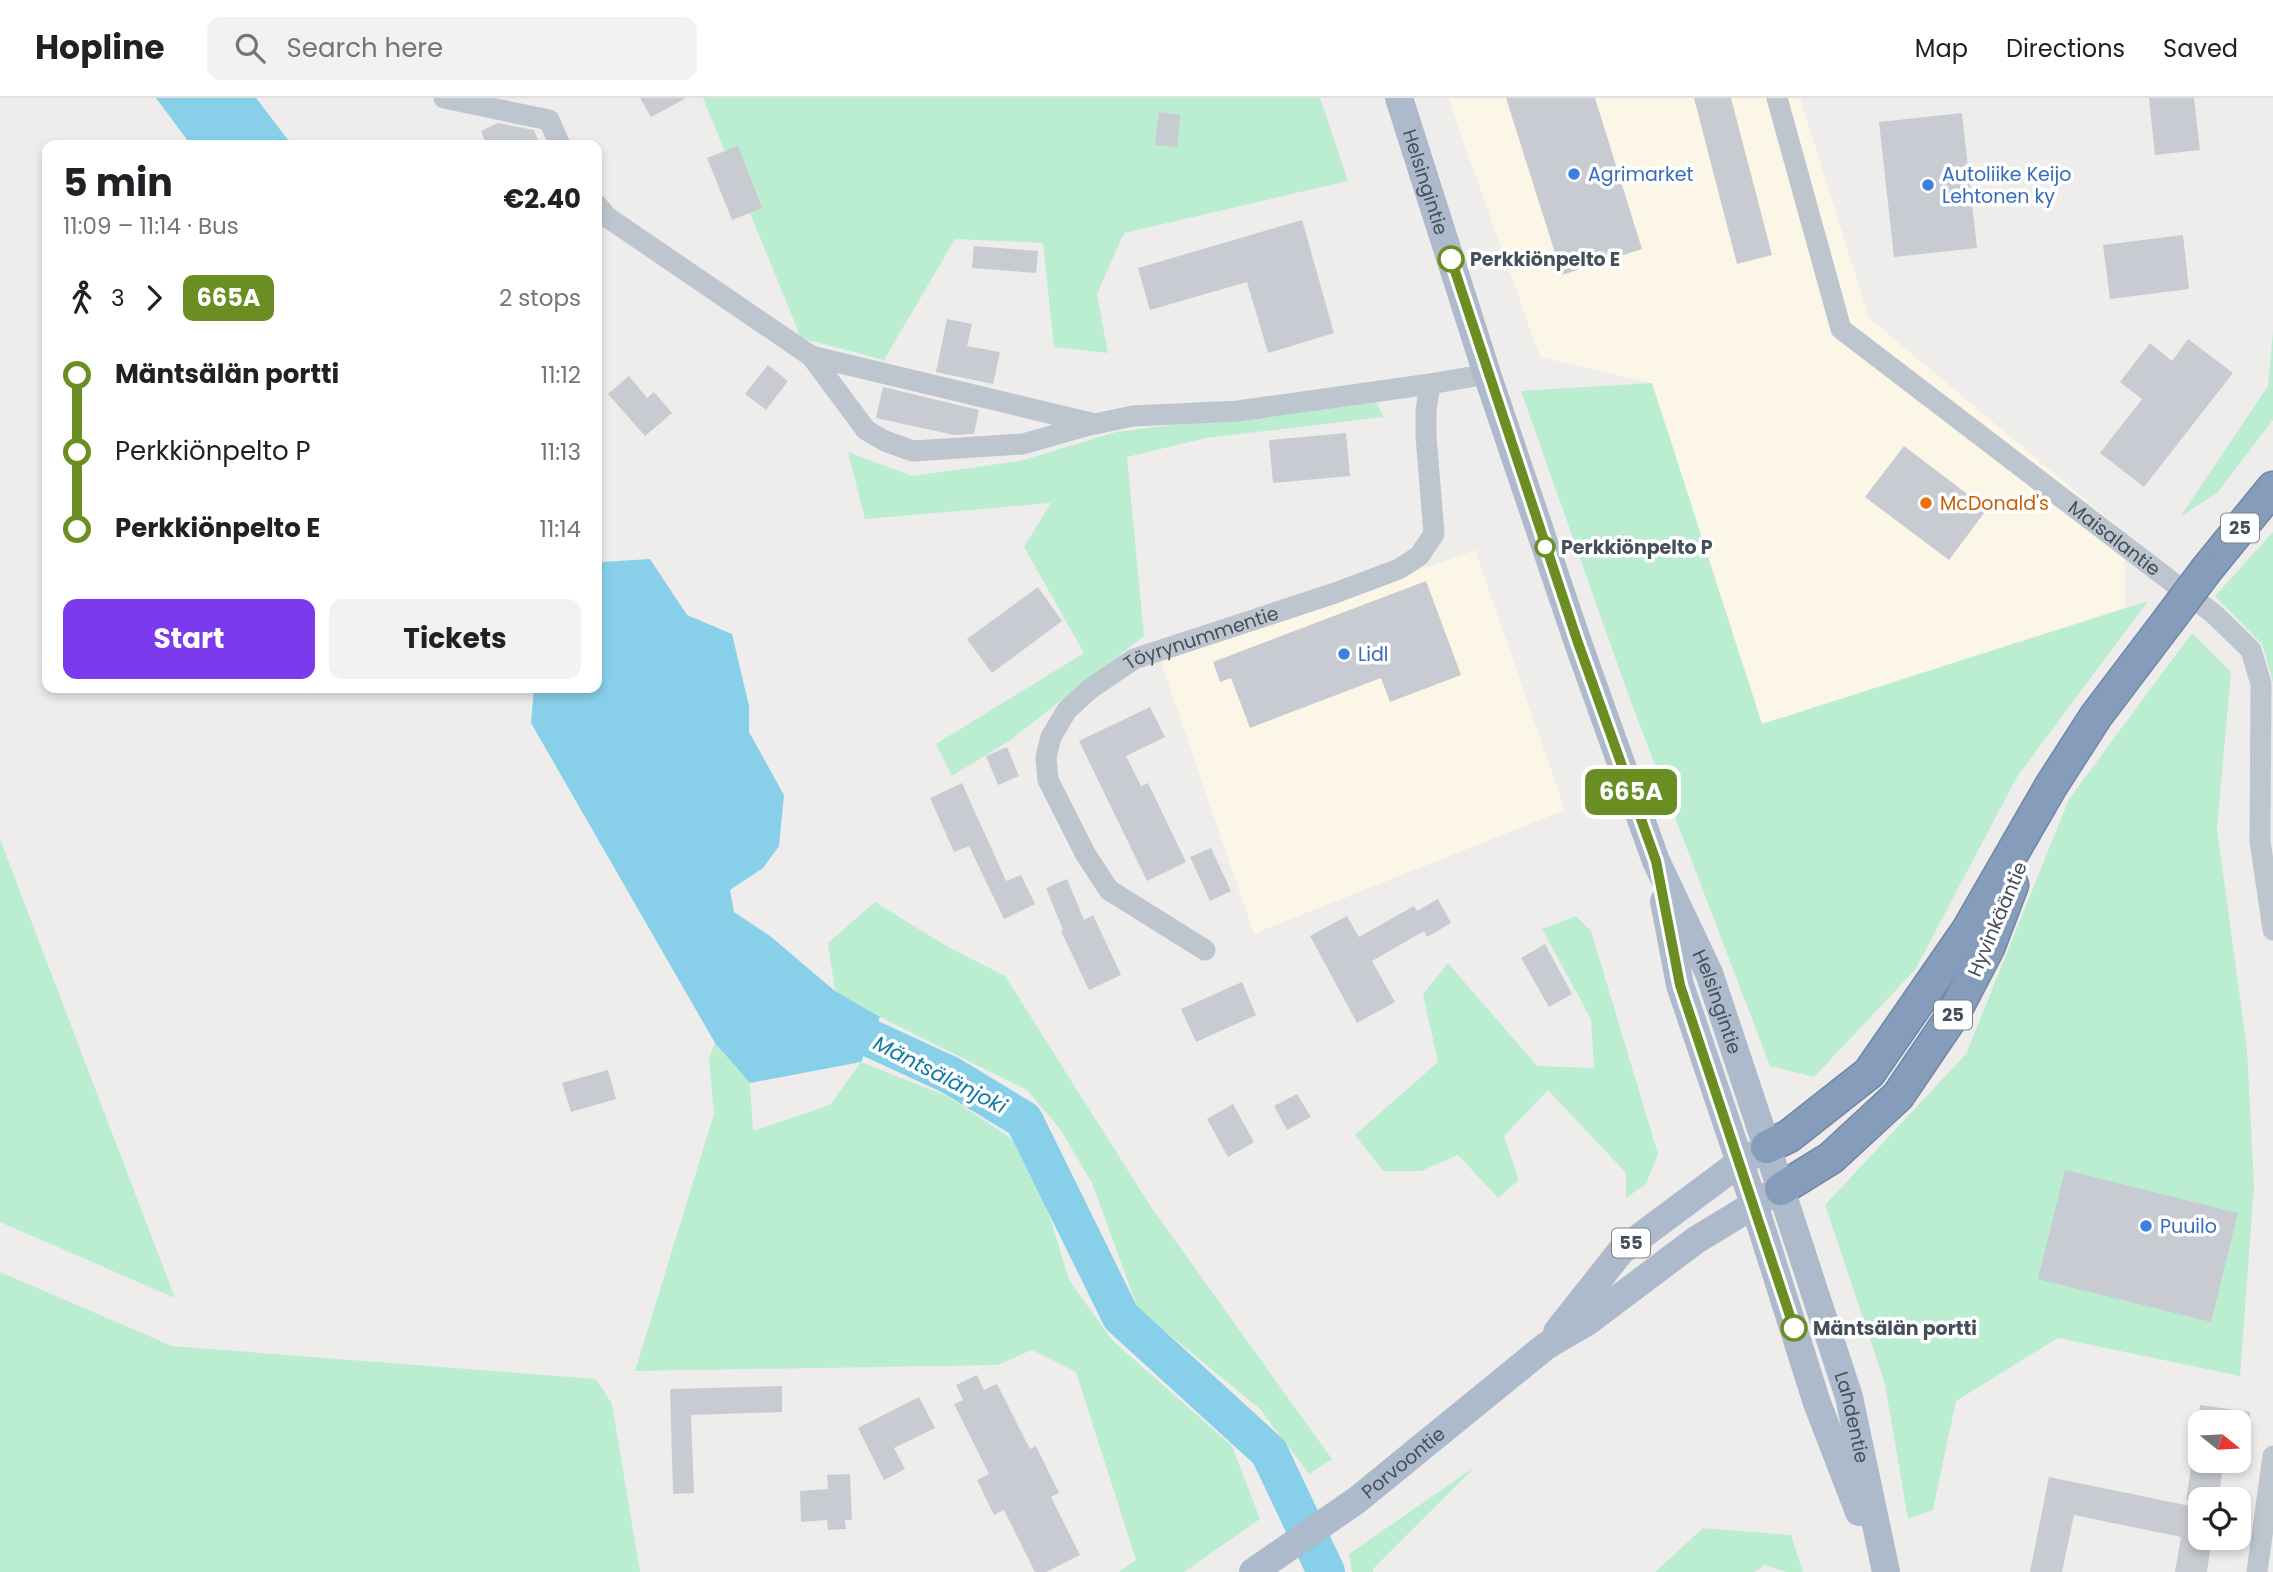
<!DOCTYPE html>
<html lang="en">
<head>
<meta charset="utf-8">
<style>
  :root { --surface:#fff; --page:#f2f2f2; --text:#202124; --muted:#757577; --line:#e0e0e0; --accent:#7c3aed }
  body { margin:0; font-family:Poppins,sans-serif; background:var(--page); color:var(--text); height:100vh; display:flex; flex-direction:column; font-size:26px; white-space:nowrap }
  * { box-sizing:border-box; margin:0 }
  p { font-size:23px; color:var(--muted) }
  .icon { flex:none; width:38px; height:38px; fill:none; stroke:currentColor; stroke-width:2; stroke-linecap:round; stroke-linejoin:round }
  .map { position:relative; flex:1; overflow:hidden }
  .sheet { position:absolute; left:42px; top:42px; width:560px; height:553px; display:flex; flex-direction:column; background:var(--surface); border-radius:14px; box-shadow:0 4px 10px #0003 }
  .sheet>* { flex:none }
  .badge { padding:0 14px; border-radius:10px; font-size:24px; line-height:46px }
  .needle { width:46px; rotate:108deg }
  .fabs { position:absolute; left:2188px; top:1312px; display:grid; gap:14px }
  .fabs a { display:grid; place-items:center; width:63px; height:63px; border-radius:14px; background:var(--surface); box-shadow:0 4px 10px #0003; font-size:35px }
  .map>.badge { position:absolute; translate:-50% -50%; box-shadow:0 0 0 4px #fff }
  .legs { display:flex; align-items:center; gap:10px; height:77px; padding:0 21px; font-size:23px }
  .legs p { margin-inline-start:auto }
  .headline { display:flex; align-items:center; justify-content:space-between; height:119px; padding:0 21px }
  h1 { font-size:38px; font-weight:700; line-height:52px }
  .cta { display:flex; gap:14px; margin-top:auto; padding:14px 21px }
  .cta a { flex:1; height:80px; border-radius:14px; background:var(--accent); color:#fff; font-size:28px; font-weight:700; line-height:80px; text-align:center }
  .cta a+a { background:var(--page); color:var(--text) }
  ul { padding:0 21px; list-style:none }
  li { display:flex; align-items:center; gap:24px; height:77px; font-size:26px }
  li i { display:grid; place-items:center; width:10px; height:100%; margin:0 9px; background:currentColor }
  li i::after { content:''; width:18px; height:18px; margin:-9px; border:5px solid; border-radius:50%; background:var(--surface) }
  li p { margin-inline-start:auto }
  li:first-child i { background:linear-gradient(#0000 50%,currentColor 0) }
  li:last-child i { background:linear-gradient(currentColor 50%,#0000 0) }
  header { display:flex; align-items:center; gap:42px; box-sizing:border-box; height:98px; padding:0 35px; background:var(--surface); border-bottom:2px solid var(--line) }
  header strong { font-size:33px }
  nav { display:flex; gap:38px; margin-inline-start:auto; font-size:24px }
  .search { width:490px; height:63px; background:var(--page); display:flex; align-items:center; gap:18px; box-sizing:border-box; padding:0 24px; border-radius:14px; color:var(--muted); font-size:26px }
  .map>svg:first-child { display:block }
  .commercial { fill:#fbf6e5 }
  .green { fill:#bbedd1 }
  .water { fill:#88d0ea }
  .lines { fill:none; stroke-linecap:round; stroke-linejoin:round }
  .river { stroke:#88d0ea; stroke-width:38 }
  .building { fill:#c9cbd2 }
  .highway-casing { stroke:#7087a7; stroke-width:35 }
  .minor { stroke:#bdc6cf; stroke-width:21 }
  .major { stroke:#acbacc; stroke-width:28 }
  .highway { stroke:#859cbb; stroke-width:32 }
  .highway-bridge-casing { stroke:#7087a7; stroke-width:35; stroke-linecap:butt }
  .highway-bridge { stroke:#859cbb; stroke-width:32 }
  .line-1-casing { stroke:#fff; stroke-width:16 }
  .line-1 { stroke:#6b8e23; stroke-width:10 }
  .shop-dot { fill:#3f7fe0; stroke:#fff; stroke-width:2.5 }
  .stop-1-dot { fill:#fff; stroke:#6b8e23; stroke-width:3.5 }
  .food-dot { fill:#e8710a; stroke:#fff; stroke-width:2.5 }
  .labels { text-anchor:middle; stroke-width:7; stroke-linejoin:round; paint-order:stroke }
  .shield { fill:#fff; stroke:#7d848c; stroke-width:2 }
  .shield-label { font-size:18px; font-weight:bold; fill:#454f5a }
  .shop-label { font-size:19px; fill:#366cbe; stroke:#fff; text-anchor:start }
  .street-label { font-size:19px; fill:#454f5a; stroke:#fff }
  .stop-label { font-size:19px; font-weight:bold; fill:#454f5a; stroke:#fff; text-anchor:start }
  .food-label { font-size:19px; fill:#c56008; stroke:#fff; text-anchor:start }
  .water-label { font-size:21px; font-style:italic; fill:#0f7ca3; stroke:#fff }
</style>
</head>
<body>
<header>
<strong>Hopline</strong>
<div class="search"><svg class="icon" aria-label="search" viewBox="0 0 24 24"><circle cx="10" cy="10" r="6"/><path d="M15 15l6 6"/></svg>Search here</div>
<nav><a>Map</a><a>Directions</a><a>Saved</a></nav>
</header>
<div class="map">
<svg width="2273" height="1474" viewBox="0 0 2273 1474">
  <rect width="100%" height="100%" fill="#efedec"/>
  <!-- commercial -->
  <g class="commercial">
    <polygon points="1448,0 1800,0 1869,220 2124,434 2125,510 1762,626 1652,285 1540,259"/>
    <polygon points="1475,452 1565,712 1254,836 1161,564"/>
  </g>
  <!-- green -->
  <g class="green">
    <polygon points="703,0 1320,0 1348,83 1124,135 1097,196 1108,255 1054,249 1043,145 955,141 884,262 801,240"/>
    <polygon points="2273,234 2273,322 2217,395 2180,419 2268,288"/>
    <polygon points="1652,285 1762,626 2148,503 2017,679 1915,872 1814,979 1770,968 1628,596 1521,293"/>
    <polygon points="1375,302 1384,319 1206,340 1127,359 1144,538 1009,643 952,678 936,646 1084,555 1024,449 1051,405 865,421 848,354 912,378 1020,363 1116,334"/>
    <polygon points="2273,434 2273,584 2262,546 2215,498"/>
    <polygon points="2192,535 2231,574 2217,731 2247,951 2254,1088 2240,1278 2058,1240 1956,1303 1933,1412 1908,1421 1885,1286 1825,1107 1966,956 2069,701"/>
    <polygon points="0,741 175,1200 0,1124"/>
    <polygon points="875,804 948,849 1005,878 1151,1109 1332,1361 1309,1376 1260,1311 1138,1211 1092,1085 1060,1031 1027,992 880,919 835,893 828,845"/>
    <polygon points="1576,818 1591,833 1658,1056 1646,1086 1626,1100 1626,1075 1548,992 1504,1038 1519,1082 1498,1100 1458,1057 1421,1073 1383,1073 1355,1037 1438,964 1423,896 1448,865 1537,968 1594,970 1591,921 1542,831"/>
    <polygon points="715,945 750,985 753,1033 830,1007 861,964 947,998 1012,1041 1048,1112 1069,1182 1113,1243 1232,1348 1260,1421 1184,1474 1119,1474 1136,1462 1076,1274 1032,1252 997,1267 635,1273 714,1016 709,960"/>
    <polygon points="0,1174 172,1248 596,1281 612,1306 640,1474 0,1474"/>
    <polygon points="1476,1368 1373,1471 1373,1474 1352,1474 1349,1456"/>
    <polygon points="1703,1430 1791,1437 1803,1474 1787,1474 1765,1467 1754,1474 1655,1474"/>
  </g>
  <!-- water -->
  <g class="water">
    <polygon points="156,0 256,0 292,47 191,47"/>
    <polygon points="650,461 687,517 732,536 749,608 749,634 784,697 779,748 763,770 730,792 734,814 770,838 835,893 880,919 861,964 750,985 715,945 531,625 534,590 597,590 597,462 601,464"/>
  </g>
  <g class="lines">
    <!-- river -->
    <polyline class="river" points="824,919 950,977 1024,1022 1121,1219 1269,1354 1326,1474"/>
  </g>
  <!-- building -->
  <g class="building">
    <polygon points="640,0 686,0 651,19"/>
    <polygon points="1506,0 1595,0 1642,151 1562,177"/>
    <polygon points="1694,0 1731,0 1772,157 1737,166"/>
    <polygon points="2149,0 2194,0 2200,52 2155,57"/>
    <polygon points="1159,14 1180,17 1177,49 1155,47"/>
    <polygon points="1962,15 1977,150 1894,159 1879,24"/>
    <polygon points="498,25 534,32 540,47 476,47 485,43 481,33"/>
    <polygon points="738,48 762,110 732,122 707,60"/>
    <polygon points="1302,122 1334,235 1268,255 1247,184 1150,212 1138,170"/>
    <polygon points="2183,137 2189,191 2110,201 2103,147"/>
    <polygon points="974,148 1038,153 1036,175 972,170"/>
    <polygon points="947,221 972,226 967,248 1000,254 993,286 936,274"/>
    <polygon points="2188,241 2233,275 2144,389 2100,355 2142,301 2120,284 2150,245 2172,263"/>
    <polygon points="768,267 788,283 766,312 745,296"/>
    <polygon points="629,278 647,300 654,294 672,315 645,338 608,296"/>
    <polygon points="883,289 979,312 974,336 954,337 876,320"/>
    <polygon points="1346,335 1350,378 1273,385 1269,342"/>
    <polygon points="1904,348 1987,411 1949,462 1865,399"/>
    <polygon points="1426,483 1461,577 1390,604 1381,580 1250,630 1231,580 1220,584 1213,564"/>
    <polygon points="1038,489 1062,523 992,575 967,541"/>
    <polygon points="1150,609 1165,639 1126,658 1141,688 1148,685 1186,764 1147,783 1079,643"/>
    <polygon points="1007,649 1019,678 998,687 986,658"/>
    <polygon points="962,685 1006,783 1021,777 1035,806 1004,821 969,748 954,754 930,700"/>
    <polygon points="1211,750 1231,793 1210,803 1190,759"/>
    <polygon points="1067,781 1084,822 1093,817 1121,877 1089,892 1061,833 1063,832 1046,790"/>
    <polygon points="1438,801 1451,825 1427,839 1424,833 1372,863 1395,904 1357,925 1310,838 1347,818 1359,839 1414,808 1417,813"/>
    <polygon points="1545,846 1572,896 1549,909 1521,860"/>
    <polygon points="1242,884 1256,917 1196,944 1181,911"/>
    <polygon points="608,972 616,1001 571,1014 562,985"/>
    <polygon points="1297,996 1311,1019 1287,1032 1274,1008"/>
    <polygon points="1233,1006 1254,1044 1228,1059 1207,1021"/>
    <polygon points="2065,1072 2238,1115 2211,1224 2038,1181"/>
    <polygon points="977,1277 984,1292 997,1286 1030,1351 1036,1348 1059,1395 1051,1399 1080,1457 1046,1474 1035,1474 1004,1412 994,1417 977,1382 989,1376 954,1306 963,1302 956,1287"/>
    <polygon points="782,1288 782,1314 691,1317 694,1395 673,1396 670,1291"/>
    <polygon points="919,1299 935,1330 894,1350 905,1371 884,1382 858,1330"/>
    <polygon points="2200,1307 2250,1314 2249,1325 2198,1325"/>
    <polygon points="2192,1363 2224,1363 2218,1402 2186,1402"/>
    <polygon points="850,1376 852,1422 845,1422 846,1431 828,1432 827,1422 801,1424 800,1393 828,1391 827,1377"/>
    <polygon points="2049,1379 2200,1410 2200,1440 2212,1440 2207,1474 2175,1474 2181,1439 2074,1417 2062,1474 2030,1474"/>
  </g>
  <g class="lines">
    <defs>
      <g id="highway">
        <polyline points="2207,471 2273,390"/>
        <polyline points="1767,1049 1789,1038 1869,975 1968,832 2051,688 2096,618 2168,523"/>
        <polyline points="1781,1091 1831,1060 1898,998 1953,917 1988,850 2012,787"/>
      </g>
    </defs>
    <!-- highway casing -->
    <use href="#highway" class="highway-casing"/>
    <!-- minor -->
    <g class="minor">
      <polyline points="444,0 549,22 560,47"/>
      <path id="s1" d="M1777,0l64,231 373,285 37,36 10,34 -1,157 13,89"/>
      <polyline points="597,107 607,119 811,258 1095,326 1133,318 1238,313 1430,286"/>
      <polyline points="811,258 866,332 885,343 913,353 1023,346 1093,326"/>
      <path id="s2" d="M1205,852l-96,-60 -23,-35 -38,-75 -2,-23 5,-20 16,-27 23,-21 44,-30 201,-66 64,-24 20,-13 15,-22 -8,-98v-26l4,-26 57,-10"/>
      <polyline points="2257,1474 2273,1358"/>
    </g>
    <!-- major -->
    <g class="major">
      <path id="s3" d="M1399,0l88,276 90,266 79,221 53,112 58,174 82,250 37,175"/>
      <polyline points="1664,803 1680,887 1754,1106 1817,1305 1859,1414"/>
      <polyline points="1557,1234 1621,1153 1739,1065 1753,1057"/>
      <path id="s4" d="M1253,1474l104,-72 189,-154 41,-24 109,-82 74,-45"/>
    </g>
    <!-- highway -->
    <use href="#highway" class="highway"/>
    <defs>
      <polyline id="highway-bridge" points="2168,523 2207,471"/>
    </defs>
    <!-- highway-bridge casing -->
    <use href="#highway-bridge" class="highway-bridge-casing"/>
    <!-- highway-bridge -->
    <use href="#highway-bridge" class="highway-bridge"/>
  </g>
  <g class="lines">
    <defs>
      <polyline id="line-1" points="1451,161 1577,542 1656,763 1680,887 1794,1230"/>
    </defs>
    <!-- line-1 casing -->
    <use href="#line-1" class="line-1-casing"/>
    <!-- line-1 -->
    <use href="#line-1" class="line-1"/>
  </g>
  <!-- markers -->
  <g class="shop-dot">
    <circle cx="1574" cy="76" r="7"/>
    <circle cx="1928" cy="87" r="7"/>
    <circle cx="1344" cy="556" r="7"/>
    <circle cx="2146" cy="1128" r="7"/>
  </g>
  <g class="stop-1-dot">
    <circle cx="1451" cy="161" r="12"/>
    <circle cx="1545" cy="449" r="9"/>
    <circle cx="1794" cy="1230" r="12"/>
  </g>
  <circle class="food-dot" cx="1926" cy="405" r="7"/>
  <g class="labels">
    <!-- shield labels -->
    <g class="shield">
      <rect x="2221" y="415.5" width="38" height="29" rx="5"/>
      <rect x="1934" y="902.5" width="38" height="29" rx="5"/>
      <rect x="1612" y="1130.5" width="38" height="29" rx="5"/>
    </g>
    <g class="shield-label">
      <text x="2240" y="436">25</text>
      <text x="1953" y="923">25</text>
      <text x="1631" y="1151">55</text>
    </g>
    <!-- shop labels -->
    <g class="shop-label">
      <text x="1588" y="83">Agrimarket</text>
      <text x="1942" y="83">Autoliike Keijo<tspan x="1942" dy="22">Lehtonen ky</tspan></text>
      <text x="1358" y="563">Lidl</text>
      <text x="2160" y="1135">Puuilo</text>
    </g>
    <!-- street labels -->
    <g class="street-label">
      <text dy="7" stroke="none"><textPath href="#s3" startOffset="88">Helsingintie</textPath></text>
      <text dy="7" stroke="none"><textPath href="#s1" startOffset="584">Maisalantie</textPath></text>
      <text dy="7" stroke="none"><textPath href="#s2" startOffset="469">Töyrynummentie</textPath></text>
      <text transform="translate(1997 821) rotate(-67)" y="7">Hyvinkääntie</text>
      <text dy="7" stroke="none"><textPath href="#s3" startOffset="959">Helsingintie</textPath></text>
      <text dy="7" stroke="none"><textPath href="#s3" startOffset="1396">Lahdentie</textPath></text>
      <text dy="7" stroke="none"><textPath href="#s4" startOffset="186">Porvoontie</textPath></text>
    </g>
    <!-- stop labels -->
    <g class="stop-label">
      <text x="1470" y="168">Perkkiönpelto E</text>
      <text x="1561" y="456">Perkkiönpelto P</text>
      <text x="1813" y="1237">Mäntsälän portti</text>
    </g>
    <!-- food labels -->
    <g class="food-label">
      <text x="1940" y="412">McDonald's</text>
    </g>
    <!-- water labels -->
    <g class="water-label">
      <text transform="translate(940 977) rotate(27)" y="7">Mäntsälänjoki</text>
    </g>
  </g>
</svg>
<div class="fabs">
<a><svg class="needle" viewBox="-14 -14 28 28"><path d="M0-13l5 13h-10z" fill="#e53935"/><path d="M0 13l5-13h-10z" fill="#757577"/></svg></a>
<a><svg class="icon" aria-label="locate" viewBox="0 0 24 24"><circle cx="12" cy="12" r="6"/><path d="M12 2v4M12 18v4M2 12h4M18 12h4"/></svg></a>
</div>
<b class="badge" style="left:1631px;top:694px;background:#6b8e23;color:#fff">665A</b>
<section class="sheet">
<div class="headline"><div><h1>5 min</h1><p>11:09 – 11:14 · Bus</p></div><b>€2.40</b></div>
<div class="legs"><svg class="icon" aria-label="walk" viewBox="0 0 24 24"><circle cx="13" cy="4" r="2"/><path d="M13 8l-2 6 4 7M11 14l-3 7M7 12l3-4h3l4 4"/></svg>3<svg class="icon" aria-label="forward" viewBox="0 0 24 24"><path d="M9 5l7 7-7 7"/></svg><b class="badge" style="background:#6b8e23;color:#fff">665A</b><p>2 stops</p></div>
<ul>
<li><i style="color:#6b8e23"></i><b>Mäntsälän portti</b><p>11:12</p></li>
<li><i style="color:#6b8e23"></i><span>Perkkiönpelto P</span><p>11:13</p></li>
<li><i style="color:#6b8e23"></i><b>Perkkiönpelto E</b><p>11:14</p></li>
</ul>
<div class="cta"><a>Start</a><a>Tickets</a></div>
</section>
</div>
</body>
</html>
